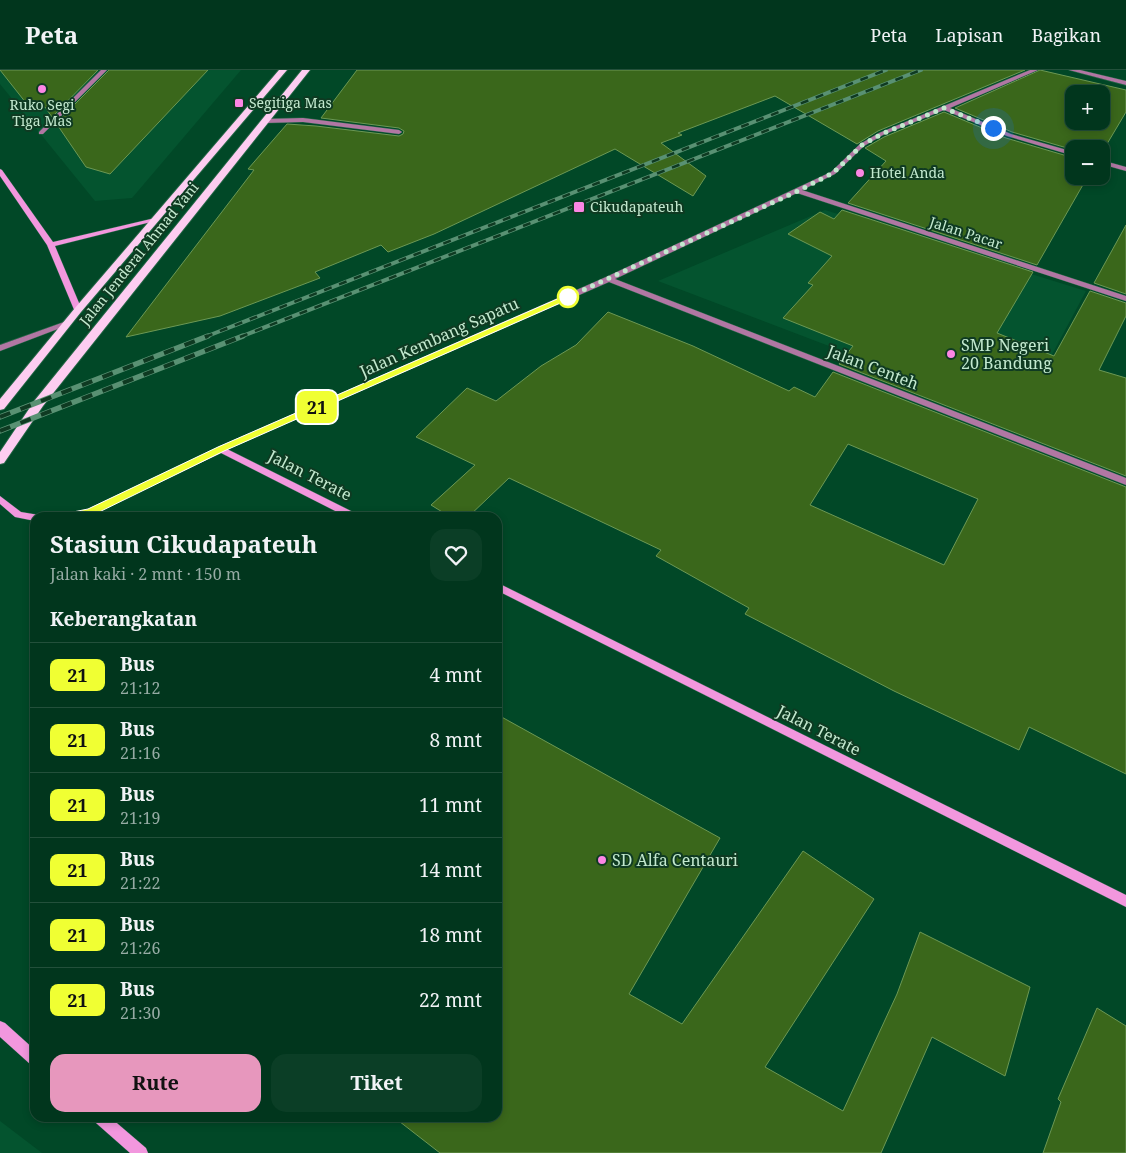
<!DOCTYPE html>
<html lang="id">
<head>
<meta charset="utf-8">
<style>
  :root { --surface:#01361d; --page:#0b3e26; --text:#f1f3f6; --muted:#96aba4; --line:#23503b; --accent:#e797bd }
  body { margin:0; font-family:"Noto Serif",serif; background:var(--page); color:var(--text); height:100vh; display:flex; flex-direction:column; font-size:19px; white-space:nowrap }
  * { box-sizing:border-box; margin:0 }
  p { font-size:16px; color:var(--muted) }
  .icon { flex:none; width:28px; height:28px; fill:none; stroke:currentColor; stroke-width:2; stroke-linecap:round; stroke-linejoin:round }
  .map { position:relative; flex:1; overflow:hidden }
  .drawer { position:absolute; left:30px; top:442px; width:472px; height:610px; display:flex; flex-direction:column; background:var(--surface); border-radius:15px; box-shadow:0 2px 8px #0003,0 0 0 1px var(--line) }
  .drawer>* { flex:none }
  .badge { padding:0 10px; border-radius:8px; font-size:18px; line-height:32px }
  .controls { position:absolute; left:1065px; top:15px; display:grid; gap:10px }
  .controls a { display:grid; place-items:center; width:45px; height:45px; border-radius:10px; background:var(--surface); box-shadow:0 2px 8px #0003,0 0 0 1px var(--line); font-size:25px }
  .you { position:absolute; width:25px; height:25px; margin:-12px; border:4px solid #fff; border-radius:50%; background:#1a73e8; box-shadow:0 0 0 8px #1a73e833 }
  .map>.badge { position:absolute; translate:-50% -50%; box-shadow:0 0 0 2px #fff }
  h2 { padding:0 20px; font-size:19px; line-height:45px }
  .round { display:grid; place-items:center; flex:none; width:52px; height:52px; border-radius:15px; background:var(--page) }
  .summary { display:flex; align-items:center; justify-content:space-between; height:85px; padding:0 20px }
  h1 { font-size:24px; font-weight:700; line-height:38px }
  .primary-button { display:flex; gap:10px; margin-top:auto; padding:10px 20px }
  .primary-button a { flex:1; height:58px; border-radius:15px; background:var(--accent); color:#111; font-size:20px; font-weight:700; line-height:58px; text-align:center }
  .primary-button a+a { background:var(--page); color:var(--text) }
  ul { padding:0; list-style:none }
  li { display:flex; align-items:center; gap:15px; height:65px; padding:0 20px; border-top:1px solid var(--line) }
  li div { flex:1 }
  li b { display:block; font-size:19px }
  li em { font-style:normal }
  li .badge { min-width:55px; font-weight:700; text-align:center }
  header { display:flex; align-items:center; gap:30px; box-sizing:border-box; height:70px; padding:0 25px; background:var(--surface); border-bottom:1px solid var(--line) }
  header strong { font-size:24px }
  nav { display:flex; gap:28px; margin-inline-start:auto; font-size:18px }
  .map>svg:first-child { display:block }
  .built { fill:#04542f }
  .building { fill:#3a671b; stroke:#6c9854; fill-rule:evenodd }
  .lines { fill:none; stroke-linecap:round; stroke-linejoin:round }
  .lane-casing { stroke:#246545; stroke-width:1 }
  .street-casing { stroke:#246545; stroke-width:1 }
  .secondary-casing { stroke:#246545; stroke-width:1 }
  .primary-casing { stroke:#246545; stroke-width:2 }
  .lane { fill:#b177a3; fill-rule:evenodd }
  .street { fill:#b177a3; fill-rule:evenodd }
  .secondary { fill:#f297de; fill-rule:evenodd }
  .primary { fill:#fdcdf1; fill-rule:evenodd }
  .rail-far1-casing { stroke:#599173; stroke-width:4 }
  .rail-casing { stroke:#599173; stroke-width:5.5 }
  .rail-far1 { stroke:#0f3a22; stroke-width:2.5; stroke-dasharray:8; stroke-linecap:butt }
  .rail { stroke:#0f3a22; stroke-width:4; stroke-dasharray:11; stroke-linecap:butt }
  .line { fill:#f0ff33; stroke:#fff }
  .walk { stroke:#c3e9cf; stroke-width:5; stroke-dasharray:0 9 }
  .poi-dot { fill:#fc86e4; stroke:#0f3a22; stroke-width:2 }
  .stop-dot { fill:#fff; stroke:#f0ff33; stroke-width:2.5 }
  .labels { text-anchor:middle; stroke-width:4; stroke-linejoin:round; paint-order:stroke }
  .far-poi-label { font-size:14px; fill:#c3e9cf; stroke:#0f3a22; text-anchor:start }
  .far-street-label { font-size:14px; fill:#c3e9cf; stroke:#0f3a22 }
  .street-label { font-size:16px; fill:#c3e9cf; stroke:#0f3a22 }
  .poi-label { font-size:16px; fill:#c3e9cf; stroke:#0f3a22; text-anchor:start }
</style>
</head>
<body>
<header>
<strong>Peta</strong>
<nav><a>Peta</a><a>Lapisan</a><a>Bagikan</a></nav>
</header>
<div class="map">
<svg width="1126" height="1083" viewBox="0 0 1126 1083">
  <rect width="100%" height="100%" fill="#014827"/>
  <!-- built -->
  <g class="built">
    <polygon points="0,0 241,0 132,128 95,131 0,14"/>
    <polygon points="825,140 1086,221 1018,348 658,211"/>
    <polygon points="0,1051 42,1083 0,1083"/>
  </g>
  <!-- building -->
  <g class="building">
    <polygon points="0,0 98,0 52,47 45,37 30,38"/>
    <polygon points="109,0 208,0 110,104 86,97 56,53"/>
    <polygon points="357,0 1025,0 878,61 857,74 775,26 678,63 682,65 661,73 706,106 693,126 615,79 434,164 388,182 381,175 315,202 320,208 220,246 126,267 254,100 248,99 287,54 316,56 399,66 403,64 404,61 399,58 321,48"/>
    <path d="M1040,0l86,20v22l-25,42v-5l-27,1 -62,-18 -57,-24zM1074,24h27v27h-27z"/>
    <polygon points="944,42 1006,68 1074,88 1074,106 1088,106 1037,195 848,133 886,91 865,78 884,67"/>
    <polygon points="842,140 1033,202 997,263 1054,286 1090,221 1126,233 1126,246 1099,300 1126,308 1126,406 839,294 853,276 783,248 813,215 808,213 832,186 788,164 820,142 834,149"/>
    <polygon points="1126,155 1126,224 1094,213"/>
    <path d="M608,242l85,34 96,45 5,-4 21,10 18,-25 293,115v287l-97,-47 -10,23 -125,-59 -149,-77 4,-6 -93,-52 5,-6 -152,-72 -42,40h-15l-21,-13 44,-40 -59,-28 51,-49 29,13 45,-35 35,-21zM848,374l130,55 -34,66 -134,-60z"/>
    <polygon points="498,645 720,768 629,924 682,954 803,781 874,829 765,997 843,1041 897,924 920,862 1030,917 1005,1006 932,967 881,1083 440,1083 395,1048 498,1048"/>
    <polygon points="1097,938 1126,956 1126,1083 1043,1083 1061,1032 1058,1029"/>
  </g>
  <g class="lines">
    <defs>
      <g id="lane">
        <polygon points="101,0 107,0 43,64 39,64 39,62"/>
        <polygon points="303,48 399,60 402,62 399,64 303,52 265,53 262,51 265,49"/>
      </g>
      <g id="street">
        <polygon points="1030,0 1038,0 950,38 1011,64 1074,82 1074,86 1007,66 944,40 883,65 864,76 835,104 802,120 1126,226 1126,231 797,123 615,209 1126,408 1126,415 609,212 224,381 221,382 217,379 218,377 606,207 831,102 860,74 879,63"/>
        <polygon points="1069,0 1080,0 1126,11 1126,15"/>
        <polygon points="1101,90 1126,97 1126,101 1101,94"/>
        <polygon points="64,252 70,252 71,254 0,281 0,275"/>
      </g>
      <g id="secondary">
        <polygon points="0,99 2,100 53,172 155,148 159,150 55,176 82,240 78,242 75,242 47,175 0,106"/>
        <polygon points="221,376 361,446 362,448 349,448 221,383 93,444 81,448 59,448 63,445 88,439"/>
        <polygon points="0,426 21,442 39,445 43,448 35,448 35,451 15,447 0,434"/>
        <polygon points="498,513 1126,825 1126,837 498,521"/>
        <polygon points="0,951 5,953 35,980 35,996 30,994 0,967"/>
        <polygon points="94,1048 111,1048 146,1078 148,1083 130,1083 96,1053"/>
      </g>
      <g id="primary">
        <polygon points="279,0 287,0 81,242 4,339 0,340 0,329 75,238"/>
        <polygon points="302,0 310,0 43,336 4,393 0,394 0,382 35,330"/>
      </g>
    </defs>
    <!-- lane casing -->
    <use href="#lane" class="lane-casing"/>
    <!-- street casing -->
    <use href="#street" class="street-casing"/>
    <!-- secondary casing -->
    <use href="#secondary" class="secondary-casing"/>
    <!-- primary casing -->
    <use href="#primary" class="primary-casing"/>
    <!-- lane -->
    <use href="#lane" class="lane"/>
    <!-- street -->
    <use href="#street" class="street"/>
    <!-- secondary -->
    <use href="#secondary" class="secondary"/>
    <!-- primary -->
    <use href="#primary" class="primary"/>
    <defs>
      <g id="rail-far1">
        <polyline points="205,267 886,0"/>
        <polyline points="240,267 921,0"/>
      </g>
      <g id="rail">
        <polyline points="0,347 208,266"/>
        <polyline points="0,361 243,266"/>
      </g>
    </defs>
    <!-- rail-far1 casing -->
    <use href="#rail-far1" class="rail-far1-casing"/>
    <!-- rail casing -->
    <use href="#rail" class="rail-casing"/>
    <!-- rail-far1 -->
    <use href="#rail-far1" class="rail-far1"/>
    <!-- rail -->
    <use href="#rail" class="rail"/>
  </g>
  <!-- line -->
  <polygon class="line" points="571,223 574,224 574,227 224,381 93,445 63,451 58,448 63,444 88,439 218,377"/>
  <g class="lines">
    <!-- walk -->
    <polyline class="walk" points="568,227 798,121 833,103 862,75 882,64 944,38 993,58"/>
  </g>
  <!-- markers -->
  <g class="poi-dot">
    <circle cx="42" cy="19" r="5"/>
    <rect x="234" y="28" width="10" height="10" rx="2.5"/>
    <circle cx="860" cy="103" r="5"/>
    <rect x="573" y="131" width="12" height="12" rx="2.5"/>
    <circle cx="951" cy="284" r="5"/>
    <circle cx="602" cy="790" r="5"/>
  </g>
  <circle class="stop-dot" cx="568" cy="227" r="10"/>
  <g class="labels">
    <!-- far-poi labels -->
    <g class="far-poi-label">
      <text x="249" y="38">Segitiga Mas</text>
      <text x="42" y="40" text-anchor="middle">Ruko Segi<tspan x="42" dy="16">Tiga Mas</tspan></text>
      <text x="870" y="108">Hotel Anda</text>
      <text x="590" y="142">Cikudapateuh</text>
    </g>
    <!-- far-street labels -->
    <g class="far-street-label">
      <text transform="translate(966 163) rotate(18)" y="5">Jalan Pacar</text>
      <text transform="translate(139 184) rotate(-51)" y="5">Jalan Jenderal Ahmad Yani</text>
    </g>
    <!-- street labels -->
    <g class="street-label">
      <text transform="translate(439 267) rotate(-24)" y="6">Jalan Kembang Sapatu</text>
      <text transform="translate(873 297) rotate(21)" y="6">Jalan Centeh</text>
      <text transform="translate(310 405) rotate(27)" y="6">Jalan Terate</text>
      <text transform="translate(819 660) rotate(27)" y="6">Jalan Terate</text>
    </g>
    <!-- poi labels -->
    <g class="poi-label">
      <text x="961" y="281">SMP Negeri<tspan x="961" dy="18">20 Bandung</tspan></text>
      <text x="612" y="796">SD Alfa Centauri</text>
    </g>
  </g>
</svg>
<div class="controls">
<a>+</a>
<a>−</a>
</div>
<div class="you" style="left:993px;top:58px"></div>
<b class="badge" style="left:317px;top:337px;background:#f0ff33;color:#111">21</b>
<section class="drawer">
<div class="summary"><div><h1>Stasiun Cikudapateuh</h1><p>Jalan kaki · 2 mnt · 150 m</p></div><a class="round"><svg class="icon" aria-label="heart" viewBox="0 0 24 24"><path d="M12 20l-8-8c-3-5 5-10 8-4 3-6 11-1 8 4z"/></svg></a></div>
<h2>Keberangkatan</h2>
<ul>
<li><span class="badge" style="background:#f0ff33;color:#111">21</span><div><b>Bus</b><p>21:12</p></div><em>4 mnt</em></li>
<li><span class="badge" style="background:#f0ff33;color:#111">21</span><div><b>Bus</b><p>21:16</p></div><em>8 mnt</em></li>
<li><span class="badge" style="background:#f0ff33;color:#111">21</span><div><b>Bus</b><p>21:19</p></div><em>11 mnt</em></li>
<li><span class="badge" style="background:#f0ff33;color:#111">21</span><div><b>Bus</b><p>21:22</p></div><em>14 mnt</em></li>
<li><span class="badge" style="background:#f0ff33;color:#111">21</span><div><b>Bus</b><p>21:26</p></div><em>18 mnt</em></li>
<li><span class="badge" style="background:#f0ff33;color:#111">21</span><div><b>Bus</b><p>21:30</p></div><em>22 mnt</em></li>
</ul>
<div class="primary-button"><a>Rute</a><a>Tiket</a></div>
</section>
</div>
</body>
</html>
